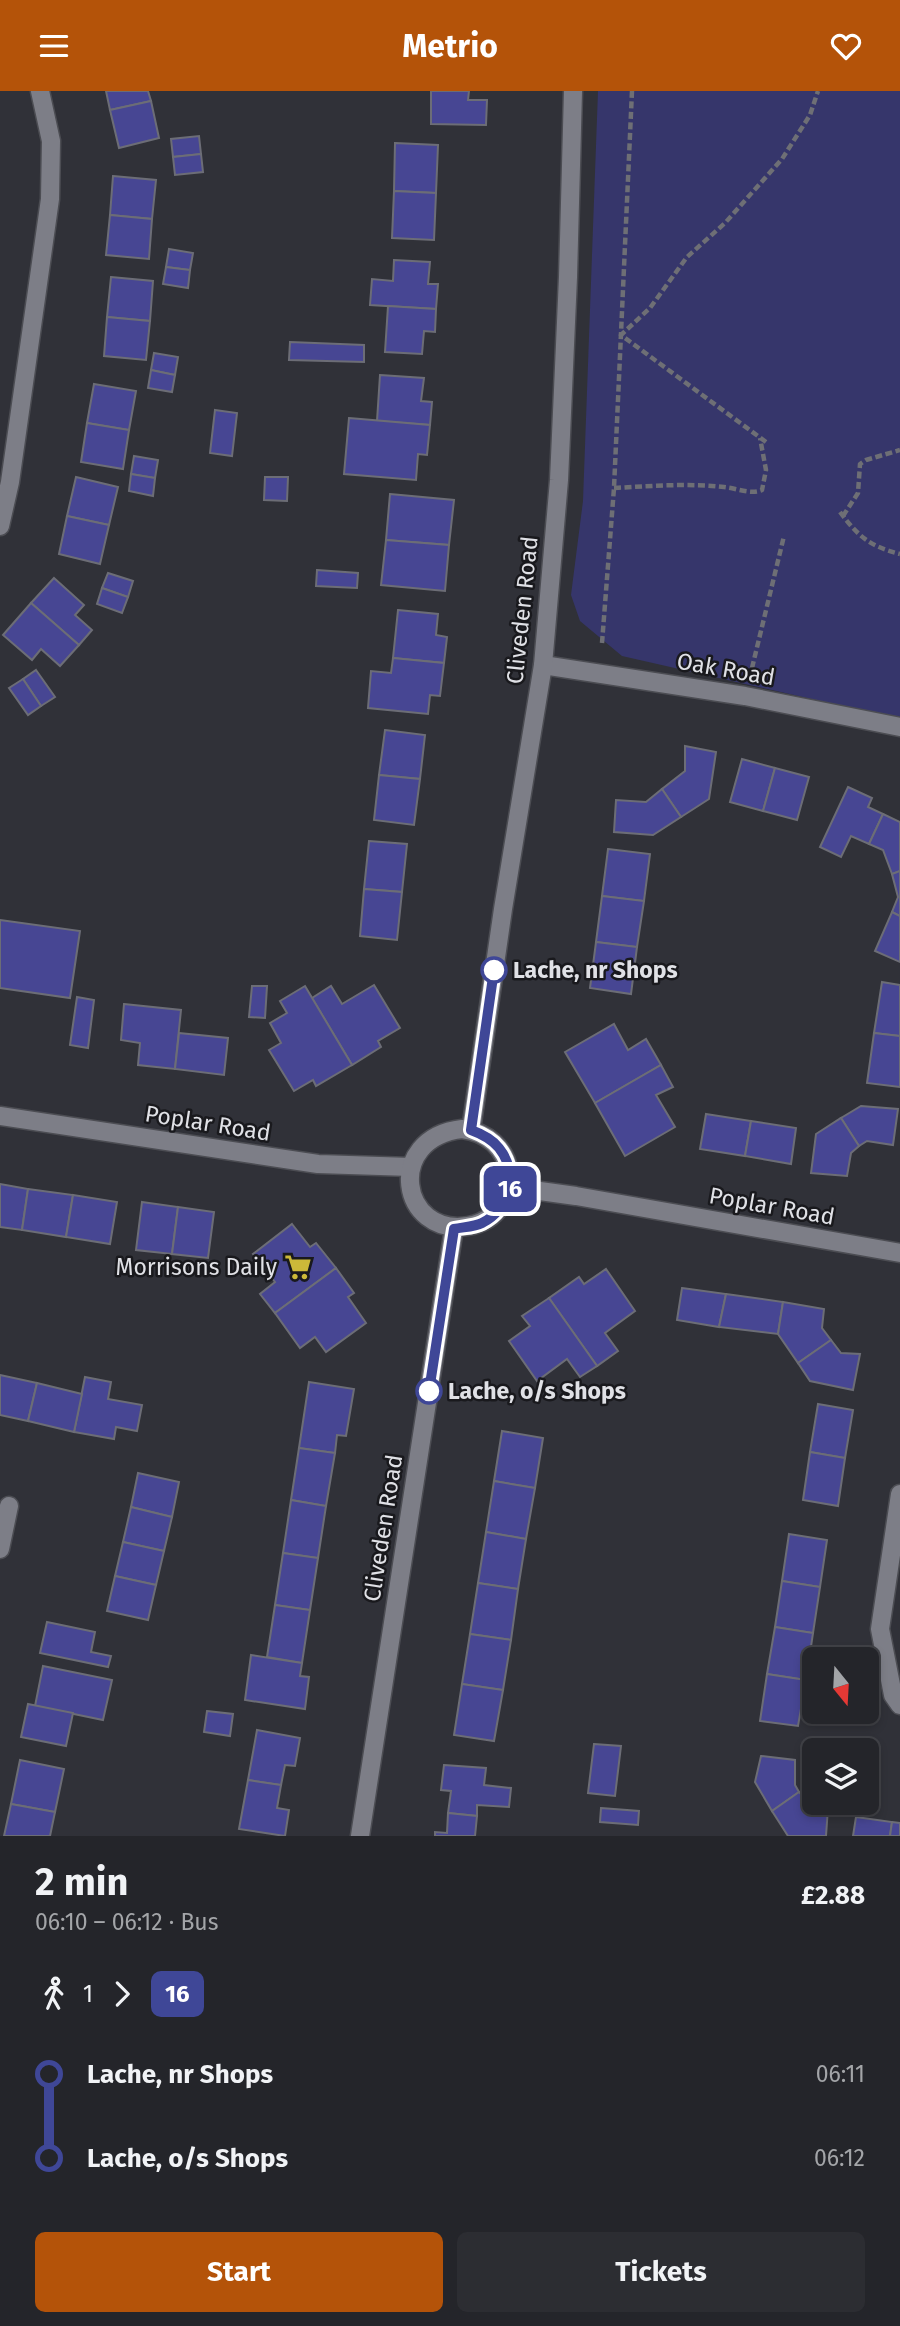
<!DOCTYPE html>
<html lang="en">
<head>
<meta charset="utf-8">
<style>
  :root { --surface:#24252a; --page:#2c2d32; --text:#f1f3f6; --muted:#a3a5a8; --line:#414247; --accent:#b45309 }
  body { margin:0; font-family:"Fira Sans",sans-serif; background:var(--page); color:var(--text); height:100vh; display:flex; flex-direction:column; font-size:26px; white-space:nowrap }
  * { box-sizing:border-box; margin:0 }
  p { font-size:23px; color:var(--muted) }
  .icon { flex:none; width:38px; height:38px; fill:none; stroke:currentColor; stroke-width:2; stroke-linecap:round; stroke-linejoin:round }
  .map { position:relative; height:1745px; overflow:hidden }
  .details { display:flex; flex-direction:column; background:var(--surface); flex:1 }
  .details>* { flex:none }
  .badge { padding:0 14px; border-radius:10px; font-size:24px; line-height:46px }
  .needle { width:46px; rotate:162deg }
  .buttons { position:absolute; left:802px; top:1556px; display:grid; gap:14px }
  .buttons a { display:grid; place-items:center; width:77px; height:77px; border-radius:10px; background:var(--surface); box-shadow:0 4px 10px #0003,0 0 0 2px var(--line); font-size:35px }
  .map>.badge { position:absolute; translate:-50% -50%; box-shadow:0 0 0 4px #fff }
  .legs { display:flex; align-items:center; gap:10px; height:77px; padding:0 35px; font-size:23px }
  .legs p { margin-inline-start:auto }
  .overview { display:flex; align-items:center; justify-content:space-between; height:119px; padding:0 35px }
  h1 { font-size:38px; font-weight:700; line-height:52px }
  .button { display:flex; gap:14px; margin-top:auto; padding:14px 35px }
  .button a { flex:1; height:80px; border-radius:10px; background:var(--accent); color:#fff; font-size:28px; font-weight:700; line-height:80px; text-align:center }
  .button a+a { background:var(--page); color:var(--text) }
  ul { padding:0 35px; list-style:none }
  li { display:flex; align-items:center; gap:24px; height:84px; font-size:26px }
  li i { display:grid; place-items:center; width:10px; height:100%; margin:0 9px; background:currentColor }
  li i::after { content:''; width:18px; height:18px; margin:-9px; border:5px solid; border-radius:50%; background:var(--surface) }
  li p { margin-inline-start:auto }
  li:first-child i { background:linear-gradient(#0000 50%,currentColor 0) }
  li:last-child i { background:linear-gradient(currentColor 50%,#0000 0) }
  header { display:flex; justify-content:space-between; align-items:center; height:91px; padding:0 35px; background:var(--accent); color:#fff; font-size:32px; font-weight:700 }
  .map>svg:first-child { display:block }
  .green { fill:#36366b }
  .building { fill:#474693; stroke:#6c6d76; stroke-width:2 }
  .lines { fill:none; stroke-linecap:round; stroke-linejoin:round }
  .minor-casing { stroke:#4c4d53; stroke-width:21 }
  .path { stroke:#6e6f75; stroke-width:4.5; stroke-dasharray:7 3.5; stroke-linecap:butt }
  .minor { stroke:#7d7e87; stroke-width:18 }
  .line-1-casing { stroke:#fff; stroke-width:16 }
  .line-1 { stroke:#3f4797; stroke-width:10 }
  .stop-1-dot { fill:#fff; stroke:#3f4797; stroke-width:3.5 }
  .labels { text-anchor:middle; stroke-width:5; stroke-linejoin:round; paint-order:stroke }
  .street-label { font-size:23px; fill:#e0e1e6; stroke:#19191d }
  .stop-label { font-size:23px; font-weight:bold; fill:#e0e1e6; stroke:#19191d; text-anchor:start }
  .poi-label { font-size:23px; fill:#e0e1e6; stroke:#19191d; text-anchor:end }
</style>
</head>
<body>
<header><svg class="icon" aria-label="menu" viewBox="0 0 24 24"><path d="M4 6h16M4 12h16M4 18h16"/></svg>Metrio<svg class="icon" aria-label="heart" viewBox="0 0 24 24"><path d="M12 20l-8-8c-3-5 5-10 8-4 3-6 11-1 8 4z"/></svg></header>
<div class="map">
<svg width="900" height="1745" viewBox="0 0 900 1745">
  <rect width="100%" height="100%" fill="#303138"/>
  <!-- green -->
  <polygon class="green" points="598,0 900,0 900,628 622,565 580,530 571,504 583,410"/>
  <!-- building -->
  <g class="building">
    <polygon points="106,0 148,0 151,10 110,19"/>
    <polygon points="431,0 469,0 468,9 487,9 486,34 431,33"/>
    <polygon points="151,10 159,47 119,57 110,19"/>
    <polygon points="199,45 201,63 173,66 171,48"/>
    <polygon points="395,52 438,54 436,102 394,100"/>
    <polygon points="201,63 203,81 175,84 173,66"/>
    <polygon points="113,85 156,89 152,128 110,124"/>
    <polygon points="394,100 436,102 434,149 392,147"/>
    <polygon points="110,124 152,128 149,168 106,164"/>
    <polygon points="169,158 193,162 190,179 166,176"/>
    <polygon points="394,169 430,171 428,193 438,193 436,218 370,214 372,188 393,190"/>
    <polygon points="166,176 190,179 188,197 163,193"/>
    <polygon points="111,186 153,190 150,230 107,226"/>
    <polygon points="388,215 436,218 435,241 424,240 422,263 385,261"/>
    <polygon points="107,226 150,230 146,269 104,265"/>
    <polygon points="290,251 364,254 364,271 289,269"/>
    <polygon points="154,262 178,266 175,284 151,279"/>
    <polygon points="151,279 175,284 172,301 148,297"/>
    <polygon points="380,284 424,287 421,310 432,311 430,334 377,330"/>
    <polygon points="94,293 136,300 129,339 87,332"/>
    <polygon points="215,319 237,322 232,365 210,362"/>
    <polygon points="349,327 430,334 427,364 418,363 416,389 344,383"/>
    <polygon points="87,332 129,339 123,378 81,371"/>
    <polygon points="134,365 158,369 155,387 131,383"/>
    <polygon points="131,383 155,387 153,405 129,400"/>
    <polygon points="76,386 118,396 109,434 67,425"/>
    <polygon points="265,386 288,386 287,410 264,409"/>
    <polygon points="390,403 454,409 449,454 386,449"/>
    <polygon points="67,425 109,434 100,473 59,463"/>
    <polygon points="386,449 449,454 445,500 381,494"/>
    <polygon points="317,479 358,482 357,497 316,495"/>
    <polygon points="108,482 133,490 128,506 102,497"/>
    <polygon points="54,487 84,514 75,524 92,539 79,554 31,512"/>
    <polygon points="102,497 128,506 122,522 97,513"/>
    <polygon points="31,512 79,554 60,575 41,558 32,569 3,544"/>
    <polygon points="398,519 438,523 436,544 447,546 444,572 393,567"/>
    <polygon points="393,567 444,572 440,605 430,604 428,623 368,617 371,580 391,582"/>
    <polygon points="36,579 55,606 41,615 23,588"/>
    <polygon points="23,588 41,615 28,624 9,597"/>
    <polygon points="385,639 425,644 420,688 379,684"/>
    <polygon points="685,655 716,661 709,708 681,726 662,698 685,680"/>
    <polygon points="742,668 775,677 763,720 730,711"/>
    <polygon points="775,677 809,686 797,729 763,720"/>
    <polygon points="379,684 420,688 414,734 374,729"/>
    <polygon points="848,696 872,707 868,716 883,723 869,753 851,745 841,766 820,756"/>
    <polygon points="662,698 681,726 653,744 614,741 616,709 646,711"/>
    <polygon points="883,723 900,731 900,780 892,783 883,759 869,753"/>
    <polygon points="369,750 407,753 402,801 364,798"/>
    <polygon points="608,758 650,763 644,810 602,805"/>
    <polygon points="900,780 900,825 892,821 898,806 892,783"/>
    <polygon points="364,798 402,801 397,849 360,845"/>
    <polygon points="602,805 644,810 637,856 596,851"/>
    <polygon points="892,821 900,825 900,871 875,860"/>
    <polygon points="0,829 80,840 70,907 0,897"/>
    <polygon points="596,851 637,856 631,903 590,897"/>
    <polygon points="882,891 900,894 900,945 874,942"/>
    <polygon points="374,894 400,937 378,950 381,956 352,974 312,907 331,895 342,913"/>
    <polygon points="252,895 267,895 265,927 249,926"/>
    <polygon points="305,895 352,974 316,995 313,989 294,1000 269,959 281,952 270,932 287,922 280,910"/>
    <polygon points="77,906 94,909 88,957 70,954"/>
    <polygon points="124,913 181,919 175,978 138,974 140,952 121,949"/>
    <polygon points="614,933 628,959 646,948 661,974 595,1012 565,961"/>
    <polygon points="179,942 228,947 224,984 175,978"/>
    <polygon points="874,942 900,945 900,996 867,992"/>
    <polygon points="661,974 673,996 656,1004 675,1036 625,1065 595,1012"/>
    <polygon points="861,1015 898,1018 893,1054 867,1050 859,1055 841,1027"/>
    <polygon points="706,1023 751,1030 745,1065 700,1058"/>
    <polygon points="841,1027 859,1055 851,1062 847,1085 811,1082 816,1043"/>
    <polygon points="751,1030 796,1037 791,1073 745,1065"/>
    <polygon points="0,1093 28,1098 22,1139 0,1136"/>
    <polygon points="28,1098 73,1104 66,1146 22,1139"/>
    <polygon points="73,1104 117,1111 110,1153 66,1146"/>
    <polygon points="142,1111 178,1116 172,1163 136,1159"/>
    <polygon points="178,1116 214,1121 208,1167 172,1163"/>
    <polygon points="292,1133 310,1156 316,1152 336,1177 275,1222 260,1203 275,1191 253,1163"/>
    <polygon points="336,1177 354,1202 348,1206 366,1232 326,1261 315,1246 300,1257 275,1222"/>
    <polygon points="606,1178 635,1220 605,1242 618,1260 597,1275 549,1207 579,1186 584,1193"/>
    <polygon points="682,1197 726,1203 719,1236 677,1229"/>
    <polygon points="726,1203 783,1211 778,1243 719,1236"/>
    <polygon points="549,1207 597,1275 580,1286 567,1268 537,1290 509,1250 530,1235 522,1225"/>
    <polygon points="783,1211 824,1218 822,1237 831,1249 798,1272 778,1243"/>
    <polygon points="831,1249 841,1262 860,1263 853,1299 810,1290 798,1272"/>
    <polygon points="0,1284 37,1292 28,1330 0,1324"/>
    <polygon points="85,1286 111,1291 108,1308 142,1314 137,1340 116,1336 114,1348 74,1341"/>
    <polygon points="309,1291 354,1298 346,1345 337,1344 335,1362 299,1357"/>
    <polygon points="37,1292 82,1303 74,1341 28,1330"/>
    <polygon points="818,1313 853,1319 845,1367 810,1361"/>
    <polygon points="502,1340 543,1347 535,1397 494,1390"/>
    <polygon points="299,1357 335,1362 326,1415 291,1409"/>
    <polygon points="810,1361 845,1367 838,1415 803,1409"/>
    <polygon points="138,1382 179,1391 172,1426 131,1416"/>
    <polygon points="494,1390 535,1397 526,1448 486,1441"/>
    <polygon points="291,1409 326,1415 318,1467 283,1462"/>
    <polygon points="131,1416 172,1426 164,1460 123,1451"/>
    <polygon points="486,1441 526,1448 518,1498 478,1492"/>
    <polygon points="789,1443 827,1449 820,1496 782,1490"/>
    <polygon points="123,1451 164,1460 156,1494 115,1485"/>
    <polygon points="283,1462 318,1467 310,1519 275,1514"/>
    <polygon points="115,1485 156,1494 148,1529 107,1520"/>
    <polygon points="782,1490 820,1496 813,1542 775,1536"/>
    <polygon points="478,1492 518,1498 511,1549 470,1543"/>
    <polygon points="275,1514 310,1519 302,1572 267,1566"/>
    <polygon points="47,1531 95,1541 91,1561 111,1565 108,1576 40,1562"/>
    <polygon points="775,1536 813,1542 806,1589 767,1583"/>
    <polygon points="470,1543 511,1549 503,1599 462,1593"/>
    <polygon points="251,1564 302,1572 300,1585 309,1586 305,1618 245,1609"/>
    <polygon points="43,1575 112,1589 103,1629 35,1615"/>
    <polygon points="767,1583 806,1589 798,1635 760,1630"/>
    <polygon points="462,1593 503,1599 494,1650 454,1644"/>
    <polygon points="28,1613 73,1622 66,1655 21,1646"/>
    <polygon points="207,1620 233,1623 230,1645 204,1641"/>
    <polygon points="257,1639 300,1647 295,1675 285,1674 281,1694 248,1689"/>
    <polygon points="594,1653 621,1655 615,1705 588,1702"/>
    <polygon points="761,1665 795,1669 795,1694 799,1701 772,1720 755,1691"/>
    <polygon points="20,1669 64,1678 55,1721 11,1713"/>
    <polygon points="444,1674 486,1677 484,1694 511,1697 509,1716 477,1714 477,1725 448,1722 451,1700 441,1699"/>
    <polygon points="248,1689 281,1694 277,1717 289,1719 285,1745 239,1738"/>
    <polygon points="799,1701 814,1716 828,1717 826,1745 788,1745 772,1720"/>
    <polygon points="11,1713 55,1721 50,1745 4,1745"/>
    <polygon points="601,1717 639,1720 638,1734 600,1731"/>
    <polygon points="448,1722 477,1725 475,1745 435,1745 435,1741 447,1742"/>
    <polygon points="856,1726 892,1731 890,1745 853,1745"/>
    <polygon points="892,1731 900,1732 900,1745 890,1745"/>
  </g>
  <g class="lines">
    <defs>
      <g id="minor">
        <polyline points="0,435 10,391 50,108 51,50 40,0"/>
        <polyline points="543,574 745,605 900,636"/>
        <polyline points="0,1025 318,1073 411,1076"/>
        <path d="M462,1038c25,3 44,19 47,44 1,8 3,13 -1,21 -8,17 -21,29 -40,32 -68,11 -84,-88 -6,-97z"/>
        <polyline points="471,1039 503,818 543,574 559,389 568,186 573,0"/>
        <polyline points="511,1096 576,1105 900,1162"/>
        <polyline points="900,1403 880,1538 893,1604 900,1614"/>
        <polyline points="0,1458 9,1415"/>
        <polyline points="360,1745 454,1137"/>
      </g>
    </defs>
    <!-- minor casing -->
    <use href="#minor" class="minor-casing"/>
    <!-- path -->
    <g class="path">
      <polyline points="766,351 621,244 650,217 687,166 725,132 782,68 810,24 818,0"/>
      <path d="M614,397c37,-2 74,-5 110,-1 12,1 27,8 38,3l4,-20 -6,-32"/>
      <path d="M840,421c18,24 29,34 60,42"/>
      <polyline points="843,425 858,402 860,373 866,369 900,359"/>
      <polyline points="602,552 614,397 632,0"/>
      <polyline points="752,577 784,445"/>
    </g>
    <!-- minor -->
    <use href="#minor" class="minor"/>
  </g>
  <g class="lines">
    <defs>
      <path id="line-1" d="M429,1300l25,-162c9,-2 20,-2 28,-6 28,-14 37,-50 17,-75 -7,-9 -17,-14 -28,-18l23,-160"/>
    </defs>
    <!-- line-1 casing -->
    <use href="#line-1" class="line-1-casing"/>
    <!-- line-1 -->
    <use href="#line-1" class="line-1"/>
  </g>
  <!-- icons -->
  <defs>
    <symbol id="supermarket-bare" viewBox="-9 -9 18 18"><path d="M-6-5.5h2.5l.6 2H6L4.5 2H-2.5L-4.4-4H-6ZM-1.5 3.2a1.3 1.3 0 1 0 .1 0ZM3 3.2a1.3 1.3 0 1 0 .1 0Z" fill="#ccb939" stroke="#19191d" stroke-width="2.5" paint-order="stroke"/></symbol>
  </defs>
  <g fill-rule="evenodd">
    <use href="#supermarket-bare" x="279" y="1157" width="38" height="38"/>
  </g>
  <!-- markers -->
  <g class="stop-1-dot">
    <circle cx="494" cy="879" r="12"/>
    <circle cx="429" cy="1300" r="12"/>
  </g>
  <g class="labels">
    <!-- street labels -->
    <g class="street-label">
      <text transform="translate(522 519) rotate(-84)" y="8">Cliveden Road</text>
      <text transform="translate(726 578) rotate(10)" y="8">Oak Road</text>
      <text transform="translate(208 1032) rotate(9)" y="8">Poplar Road</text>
      <text transform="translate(772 1115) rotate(10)" y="8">Poplar Road</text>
      <text transform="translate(383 1437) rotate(-81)" y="8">Cliveden Road</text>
    </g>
    <!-- stop labels -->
    <g class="stop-label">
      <text x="513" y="887">Lache, nr Shops</text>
      <text x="448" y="1308">Lache, o/s Shops</text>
    </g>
    <!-- poi labels -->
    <g class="poi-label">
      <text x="277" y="1184">Morrisons Daily</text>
    </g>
  </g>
</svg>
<div class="buttons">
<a><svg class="needle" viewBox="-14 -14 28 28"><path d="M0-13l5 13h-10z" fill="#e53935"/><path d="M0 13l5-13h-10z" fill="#a3a5a8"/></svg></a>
<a><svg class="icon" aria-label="layers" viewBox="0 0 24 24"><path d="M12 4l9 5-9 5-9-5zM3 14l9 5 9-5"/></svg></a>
</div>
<b class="badge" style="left:510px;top:1098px;background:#3f4797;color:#fff">16</b>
</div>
<section class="details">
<div class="overview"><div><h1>2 min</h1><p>06:10 – 06:12 · Bus</p></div><b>£2.88</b></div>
<div class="legs"><svg class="icon" aria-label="walk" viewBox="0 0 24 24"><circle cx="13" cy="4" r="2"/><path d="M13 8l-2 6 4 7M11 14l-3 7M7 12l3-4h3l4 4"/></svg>1<svg class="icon" aria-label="forward" viewBox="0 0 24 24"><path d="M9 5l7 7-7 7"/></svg><b class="badge" style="background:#3f4797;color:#fff">16</b></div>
<ul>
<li><i style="color:#3f4797"></i><b>Lache, nr Shops</b><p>06:11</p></li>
<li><i style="color:#3f4797"></i><b>Lache, o/s Shops</b><p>06:12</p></li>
</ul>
<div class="button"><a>Start</a><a>Tickets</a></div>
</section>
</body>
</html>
